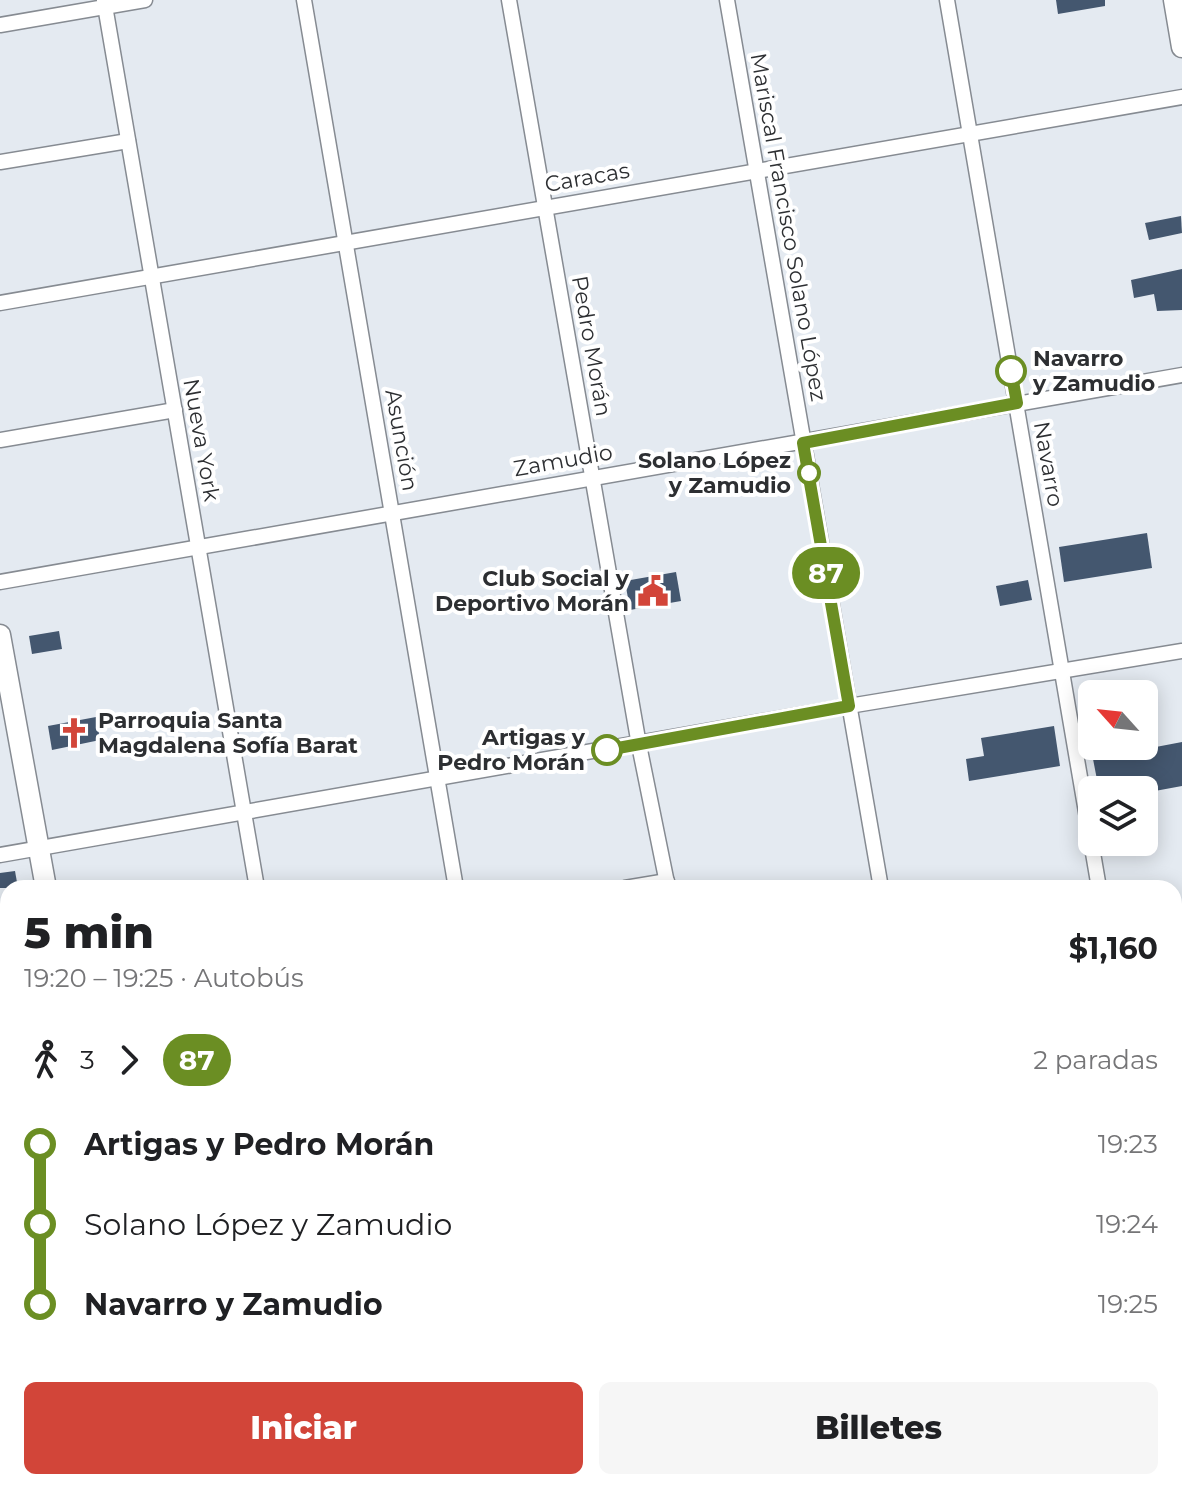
<!DOCTYPE html>
<html lang="es">
<head>
<meta charset="utf-8">
<style>
  :root { --surface:#fff; --page:#f6f6f6; --text:#202124; --muted:#757577; --accent:#d24539 }
  body { margin:0; font-family:Montserrat,sans-serif; background:var(--page); color:var(--text); height:100vh; display:flex; flex-direction:column; font-size:30px; white-space:nowrap }
  * { box-sizing:border-box; margin:0 }
  p { font-size:26px; color:var(--muted) }
  .icon { flex:none; width:44px; height:44px; fill:none; stroke:currentColor; stroke-width:2; stroke-linecap:round; stroke-linejoin:round }
  .map { position:relative; flex:1; overflow:hidden }
  .details { position:absolute; left:0px; top:880px; width:1182px; height:610px; display:flex; flex-direction:column; background:var(--surface); border-radius:24px 24px 0 0; box-shadow:0 4px 20px #0003 }
  .details>* { flex:none }
  .badge { padding:0 16px; border-radius:26px; font-size:28px; line-height:52px }
  .needle { width:52px; rotate:297deg }
  .controls { position:absolute; left:1078px; top:680px; display:grid; gap:16px }
  .controls a { display:grid; place-items:center; width:80px; height:80px; border-radius:12px; background:var(--surface); box-shadow:0 4px 20px #0003; font-size:40px }
  .map>.badge { position:absolute; translate:-50% -50%; box-shadow:0 0 0 4px #fff }
  .legs { display:flex; align-items:center; gap:12px; height:88px; padding:0 24px; font-size:26px }
  .legs p { margin-inline-start:auto }
  .head { display:flex; align-items:center; justify-content:space-between; height:136px; padding:0 24px }
  h1 { font-size:44px; font-weight:800; line-height:60px }
  .action { display:flex; gap:16px; margin-top:auto; padding:16px 24px }
  .action a { flex:1; height:92px; border-radius:12px; background:var(--accent); color:#fff; font-size:32px; font-weight:800; line-height:92px; text-align:center }
  .action a+a { background:var(--page); color:var(--text) }
  ul { padding:0 24px; list-style:none }
  li { display:flex; align-items:center; gap:28px; height:80px; font-size:30px }
  li i { display:grid; place-items:center; width:12px; height:100%; margin:0 10px; background:currentColor }
  li i::after { content:''; width:20px; height:20px; margin:-10px; border:6px solid; border-radius:50%; background:var(--surface) }
  li p { margin-inline-start:auto }
  li:first-child i { background:linear-gradient(#0000 50%,currentColor 0) }
  li:last-child i { background:linear-gradient(currentColor 50%,#0000 0) }
  .map>svg:first-child { display:block }
  .built { fill:#d5e0ed }
  .building { fill:#44576f }
  .lines { fill:none; stroke-linecap:round; stroke-linejoin:round }
  .street-casing { stroke:#868b92; stroke-width:17 }
  .secondary-casing { stroke:#868b92; stroke-width:23 }
  .street { stroke:#fff; stroke-width:14 }
  .secondary { stroke:#fff; stroke-width:20 }
  .rail-casing { stroke:#494c4f; stroke-width:7 }
  .rail { stroke:#fff; stroke-width:4; stroke-dasharray:12; stroke-linecap:butt }
  .line-1-casing { stroke:#fff; stroke-width:18 }
  .line-1 { stroke:#6b8e23; stroke-width:12 }
  .stop-1-dot { fill:#fff; stroke:#6b8e23; stroke-width:4 }
  .labels { text-anchor:middle; stroke-width:8; stroke-linejoin:round; paint-order:stroke }
  .street-label { font-size:22px; fill:#2d2f32; stroke:#fff }
  .stop-label { font-size:22px; font-weight:bold; fill:#2d2f32; stroke:#fff; text-anchor:end }
  .poi-label { font-size:22px; font-weight:bold; fill:#2d2f32; stroke:#fff; text-anchor:end }
</style>
</head>
<body>
<div class="map">
<svg width="1182" height="1489" viewBox="0 0 1182 1489">
  <rect width="100%" height="100%" fill="#e4eaf1"/>
  <!-- built -->
  <polygon class="built" points="377,1482 549,1482 550,1489 379,1489"/>
  <!-- building -->
  <g class="building">
    <polygon points="1056,0 1105,0 1105,6 1058,14"/>
    <polygon points="1181,216 1182,233 1149,240 1145,223"/>
    <polygon points="1182,269 1182,310 1157,311 1154,294 1134,298 1131,280"/>
    <polygon points="1147,533 1152,568 1064,582 1059,547"/>
    <polygon points="676,572 681,601 630,610 625,581"/>
    <polygon points="1028,580 1032,600 1000,606 996,586"/>
    <polygon points="59,631 62,649 32,654 29,636"/>
    <polygon points="96,717 100,740 52,750 48,726"/>
    <polygon points="1054,726 1060,766 969,781 966,759 984,756 981,738"/>
    <polygon points="1182,742 1182,786 1144,793 1144,790 1099,790 1093,759"/>
    <polygon points="15,871 18,888 0,888 0,873"/>
  </g>
  <g class="lines">
    <defs>
      <g id="street">
        <polyline points="104,0 257,888"/>
        <polyline points="304,0 456,888"/>
        <polyline points="509,0 639,745 668,888"/>
        <polyline points="727,0 881,888"/>
        <polyline points="947,0 1099,888"/>
        <polyline points="0,25 145,0"/>
        <polyline points="0,162 128,141"/>
        <polyline points="0,303 1182,97"/>
        <polyline points="0,440 175,410"/>
        <polyline points="0,582 1182,375"/>
        <polyline points="0,855 849,706 1182,651"/>
        <polyline points="625,888 667,881"/>
        <polyline points="1174,930 1182,928"/>
        <polyline points="0,993 8,992"/>
        <polyline points="0,1131 8,1129"/>
        <polyline points="1174,1160 1182,1142"/>
        <polyline points="0,1268 8,1267"/>
        <polyline points="1174,1276 1182,1252"/>
        <polyline points="1174,1346 1182,1386"/>
        <polyline points="0,1410 8,1409"/>
        <polyline points="38,1482 40,1489"/>
        <polyline points="362,1482 363,1489"/>
        <polyline points="559,1482 560,1489"/>
        <polyline points="767,1482 768,1489"/>
        <polyline points="986,1482 987,1489"/>
        <polyline points="1070,1489 1073,1482"/>
        <polyline points="1108,1489 1110,1482"/>
        <polyline points="1149,1489 1182,1482"/>
      </g>
      <g id="secondary">
        <polyline points="1174,0 1182,47"/>
        <polyline points="0,635 46,888"/>
        <polyline points="148,1482 149,1489"/>
      </g>
    </defs>
    <!-- street casing -->
    <use href="#street" class="street-casing"/>
    <!-- secondary casing -->
    <use href="#secondary" class="secondary-casing"/>
    <!-- street -->
    <use href="#street" class="street"/>
    <!-- secondary -->
    <use href="#secondary" class="secondary"/>
    <defs>
      <g id="rail">
        <polyline points="1174,1201 1182,1180"/>
        <polyline points="1174,1227 1182,1202"/>
        <polyline points="1084,1489 1086,1482"/>
      </g>
    </defs>
    <!-- rail casing -->
    <use href="#rail" class="rail-casing"/>
    <!-- rail -->
    <use href="#rail" class="rail"/>
  </g>
  <g class="lines">
    <defs>
      <polyline id="line-1" points="607,750 849,706 803,443 1017,403 1011,371"/>
    </defs>
    <!-- line-1 casing -->
    <use href="#line-1" class="line-1-casing"/>
    <!-- line-1 -->
    <use href="#line-1" class="line-1"/>
  </g>
  <!-- icons -->
  <defs>
    <symbol id="civic-bare" viewBox="-9 -9 18 18"><path d="M-.6-6.5H3V-4.5H.6V-3L4-1V1h2V6H-6V1h2V-1L-.6-3ZM-1.2 2.5V6h2.4V2.5Z" fill="#d24539" stroke="#fff" stroke-width="2.5" paint-order="stroke"/></symbol>
    <symbol id="church-bare" viewBox="-9 -9 18 18"><path d="M-1.2-6h2.4v3.5h3.3v2.4h-3.3V6h-2.4V-.1h-3.3v-2.4h3.3Z" fill="#d24539" stroke="#fff" stroke-width="2.5" paint-order="stroke"/></symbol>
  </defs>
  <g fill-rule="evenodd">
    <use href="#civic-bare" x="631" y="569" width="44" height="44"/>
    <use href="#church-bare" x="52" y="711" width="44" height="44"/>
  </g>
  <!-- markers -->
  <g class="stop-1-dot">
    <circle cx="1011" cy="371" r="14"/>
    <circle cx="809" cy="473" r="10"/>
    <circle cx="607" cy="750" r="14"/>
  </g>
  <g class="labels">
    <!-- street labels -->
    <g class="street-label">
      <text transform="translate(587 177) rotate(-10)" y="8">Caracas</text>
      <text transform="translate(789 227) rotate(80)" y="8">Mariscal Francisco Solano López</text>
      <text transform="translate(592 346) rotate(80)" y="8">Pedro Morán</text>
      <text transform="translate(202 440) rotate(80)" y="8">Nueva York</text>
      <text transform="translate(402 440) rotate(80)" y="8">Asunción</text>
      <text transform="translate(563 460) rotate(-10)" y="8">Zamudio</text>
      <text transform="translate(1049 464) rotate(80)" y="8">Navarro</text>
    </g>
    <!-- stop labels -->
    <g class="stop-label">
      <text x="1033" y="366" text-anchor="start">Navarro<tspan x="1033" dy="25">y Zamudio</tspan></text>
      <text x="791" y="468">Solano López<tspan x="791" dy="25">y Zamudio</tspan></text>
      <text x="585" y="745">Artigas y<tspan x="585" dy="25">Pedro Morán</tspan></text>
    </g>
    <!-- poi labels -->
    <g class="poi-label">
      <text x="629" y="586">Club Social y<tspan x="629" dy="25">Deportivo Morán</tspan></text>
      <text x="98" y="728" text-anchor="start">Parroquia Santa<tspan x="98" dy="25">Magdalena Sofía Barat</tspan></text>
    </g>
  </g>
</svg>
<div class="controls">
<a><svg class="needle" viewBox="-14 -14 28 28"><path d="M0-13l5 13h-10z" fill="#e53935"/><path d="M0 13l5-13h-10z" fill="#757577"/></svg></a>
<a><svg class="icon" aria-label="layers" viewBox="0 0 24 24"><path d="M12 4l9 5-9 5-9-5zM3 14l9 5 9-5"/></svg></a>
</div>
<b class="badge" style="left:826px;top:573px;background:#6b8e23;color:#fff">87</b>
<section class="details">
<div class="head"><div><h1>5 min</h1><p>19:20 – 19:25 · Autobús</p></div><b>$1,160</b></div>
<div class="legs"><svg class="icon" aria-label="walk" viewBox="0 0 24 24"><circle cx="13" cy="4" r="2"/><path d="M13 8l-2 6 4 7M11 14l-3 7M7 12l3-4h3l4 4"/></svg>3<svg class="icon" aria-label="forward" viewBox="0 0 24 24"><path d="M9 5l7 7-7 7"/></svg><b class="badge" style="background:#6b8e23;color:#fff">87</b><p>2 paradas</p></div>
<ul>
<li><i style="color:#6b8e23"></i><b>Artigas y Pedro Morán</b><p>19:23</p></li>
<li><i style="color:#6b8e23"></i><span>Solano López y Zamudio</span><p>19:24</p></li>
<li><i style="color:#6b8e23"></i><b>Navarro y Zamudio</b><p>19:25</p></li>
</ul>
<div class="action"><a>Iniciar</a><a>Billetes</a></div>
</section>
</div>
</body>
</html>
